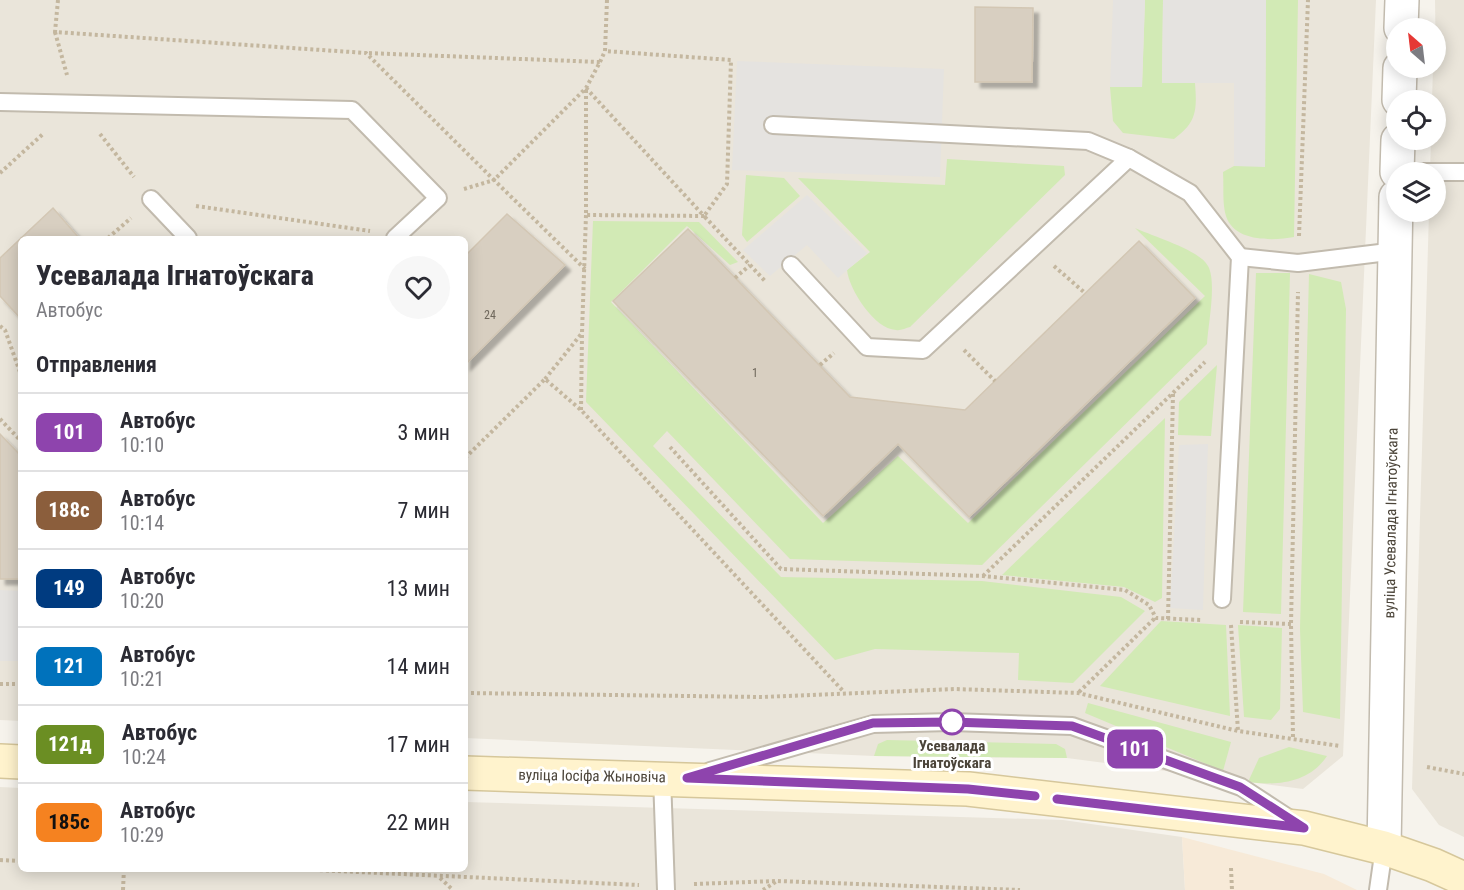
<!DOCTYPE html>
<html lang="ru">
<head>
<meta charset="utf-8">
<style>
  :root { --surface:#fff; --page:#f7f7f7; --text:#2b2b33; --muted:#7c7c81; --line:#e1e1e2 }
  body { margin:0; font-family:"Roboto Condensed",sans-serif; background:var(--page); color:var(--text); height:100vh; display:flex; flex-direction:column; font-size:22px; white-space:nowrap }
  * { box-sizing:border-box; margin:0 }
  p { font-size:20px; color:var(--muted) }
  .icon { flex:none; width:33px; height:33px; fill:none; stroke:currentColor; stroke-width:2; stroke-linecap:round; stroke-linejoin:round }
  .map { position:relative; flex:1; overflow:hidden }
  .drawer { position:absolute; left:18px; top:236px; width:450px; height:636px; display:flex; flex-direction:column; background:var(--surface); border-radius:9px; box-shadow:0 3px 15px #0003 }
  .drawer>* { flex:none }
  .badge { padding:0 12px; border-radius:9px; font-size:21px; line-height:39px }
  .needle { width:39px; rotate:332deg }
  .controls { position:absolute; left:1386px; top:18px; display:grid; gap:12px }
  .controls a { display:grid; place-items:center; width:60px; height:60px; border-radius:50%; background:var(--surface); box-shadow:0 3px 15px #0003; font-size:30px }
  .map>.badge { position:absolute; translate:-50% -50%; box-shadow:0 0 0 3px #fff }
  h2 { padding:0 18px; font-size:22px; line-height:54px }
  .round { display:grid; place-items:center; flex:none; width:63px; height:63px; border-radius:32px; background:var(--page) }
  .overview { display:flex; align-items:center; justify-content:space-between; height:102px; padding:0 18px }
  h1 { font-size:28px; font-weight:800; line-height:45px }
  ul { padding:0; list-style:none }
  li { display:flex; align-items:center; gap:18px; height:78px; padding:0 18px; border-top:2px solid var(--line) }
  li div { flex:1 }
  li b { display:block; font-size:22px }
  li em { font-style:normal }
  li .badge { min-width:66px; font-weight:700; text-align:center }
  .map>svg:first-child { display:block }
  .residential { fill:#eae5da }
  .commercial { fill:#f7ead8 }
  .green { fill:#d2eab5 }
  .parking { fill:#e5e3e0 }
  .building { fill:#d8cfc1; stroke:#d3c7b4; stroke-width:1.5; filter:url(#shadow) }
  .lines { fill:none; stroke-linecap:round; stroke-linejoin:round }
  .service-casing { stroke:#c2bbae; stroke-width:20 }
  .tertiary-casing { stroke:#c2bbae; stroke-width:36 }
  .secondary-casing { stroke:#d6c79b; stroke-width:36 }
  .path { stroke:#c4b79f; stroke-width:4; stroke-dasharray:3 3; stroke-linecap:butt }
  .service { stroke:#fff; stroke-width:16 }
  .tertiary { stroke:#fff; stroke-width:33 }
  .secondary { stroke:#fff3cd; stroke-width:33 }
  .line-casing { stroke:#fff; stroke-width:14 }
  .line { stroke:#8e44ad; stroke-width:9 }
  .stop-dot { fill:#fff; stroke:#8e44ad; stroke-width:3 }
  .labels { text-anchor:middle; stroke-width:6; stroke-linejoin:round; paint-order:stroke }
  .number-label { font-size:12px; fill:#6e675b }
  .street-label { font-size:15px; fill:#4b4439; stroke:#fff }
  .stop-label { font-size:15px; font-weight:bold; fill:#4b4439; stroke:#fff }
</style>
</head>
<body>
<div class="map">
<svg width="1464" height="890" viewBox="0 0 1464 890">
  <defs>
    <filter id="shadow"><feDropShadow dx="5.5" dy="5.5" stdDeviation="1.5" flood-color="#0004"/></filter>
  </defs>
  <rect width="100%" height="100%" fill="#f6f3ec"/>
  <!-- residential -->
  <g class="residential">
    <polygon points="0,0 1376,0 1343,756 1303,789 1067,758 874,756 465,738 465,238 21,238 21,721 0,720"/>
    <polygon points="1435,0 1464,0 1464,837 1439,825 1412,789 1429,212 1436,212 1436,172 1430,172 1431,140 1436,140 1436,100 1432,100 1433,68 1436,68"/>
    <polygon points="0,787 21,788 21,868 465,868 465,802 1063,820 1182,837 1185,890 0,890"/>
  </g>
  <!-- commercial -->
  <polygon class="commercial" points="1182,837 1324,874 1357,890 1185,890"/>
  <!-- green -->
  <g class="green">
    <path d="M1145,0h18l-1,83h33c2,27 2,39 -21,56l-51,-6 -10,-12 -3,-34h32z"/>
    <path d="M1266,0h32l-4,237c-21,4 -60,5 -68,-21 -4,-13 -2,-30 -3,-44l11,-6h31z"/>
    <path d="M947,159l117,7 1,9 -155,152c-4,1 -10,4 -14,3 -22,-1 -47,-41 -49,-60l23,-18 -72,-74 147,7z"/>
    <polygon points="746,175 784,178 800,196 747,242 742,235"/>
    <path d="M593,221l106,1 39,40 -8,3 -43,-39 -76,76 212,221 75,-67 70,67 237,-227 -70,-68c17,8 65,22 73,38 9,16 0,59 -1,78l-225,221 -192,-6 -123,-128 -14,15 128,131 201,4 139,16 24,14 -72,72 -55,-3 1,-27 -144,-4 -40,11 -249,-258z"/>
    <polygon points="1256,273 1290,273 1281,614 1243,612"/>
    <polygon points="1309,274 1341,282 1346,309 1340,719 1303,712 1300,629"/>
    <polygon points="1217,365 1211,436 1178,435 1179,402"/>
    <polygon points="1165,418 1162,598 1155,602 1124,587 1002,575"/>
    <polygon points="1161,621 1226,625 1230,716 1100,686"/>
    <polygon points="1238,625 1282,628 1280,709 1271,720 1244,717"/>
    <polygon points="1088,703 1231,742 1223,771 1085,713"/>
    <polygon points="887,740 1056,744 1065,749 1067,758 874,756 878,744"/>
    <path d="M1289,747l38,9c-18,27 -50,30 -79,26l11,-24z"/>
  </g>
  <!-- parking -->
  <g class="parking">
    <polygon points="1113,0 1145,0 1142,87 1110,87"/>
    <polygon points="1163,0 1266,0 1265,167 1234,166 1234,83 1162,83"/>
    <polygon points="737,61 944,69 940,177 732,170"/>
    <polygon points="807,195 867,253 838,278 807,245 770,276 743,250"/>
    <polygon points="1208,444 1203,610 1170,608 1179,445"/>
    <polygon points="0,590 21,591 21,661 0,661"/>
  </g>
  <!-- building -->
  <g class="building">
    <polygon points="975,7 1033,8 1032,82 975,82"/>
    <polygon points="53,208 79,238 21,238 21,319 0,296 0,258"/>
    <polygon points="507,214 565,265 465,365 465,256"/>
    <polygon points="688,229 850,397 965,410 1139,241 1195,298 969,517 898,444 823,516 613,301"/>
    <polygon points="0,434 21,456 21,579 0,579"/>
  </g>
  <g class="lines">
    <defs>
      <g id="service">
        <polyline points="0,102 352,110 438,198 395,238"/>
        <polyline points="773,125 1088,141 1129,158"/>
        <polyline points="1397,172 1464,172"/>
        <polyline points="151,199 188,238"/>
        <polyline points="1240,257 1298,263 1396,251"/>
        <polyline points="791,265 867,347 923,350 1129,158 1190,193 1240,257 1222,599"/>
        <polyline points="710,771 873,724 951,722 1072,726 1241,787 1290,819"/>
        <polyline points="662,777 666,890"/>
        <polyline points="1378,890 1384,848"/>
      </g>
      <g id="tertiary">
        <polyline points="1401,28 1402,0"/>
        <polyline points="1399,100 1400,68"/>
        <polyline points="1397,172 1398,140"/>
        <polyline points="1384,848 1396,197"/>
      </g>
      <g id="secondary">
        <polyline points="0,761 21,762"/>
        <polyline points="465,773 968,789 1304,828 1384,848 1433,865 1464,879"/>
      </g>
    </defs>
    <!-- service casing -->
    <use href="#service" class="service-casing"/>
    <!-- tertiary casing -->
    <use href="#tertiary" class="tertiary-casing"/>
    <!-- secondary casing -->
    <use href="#secondary" class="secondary-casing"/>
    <!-- path -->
    <g class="path">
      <polyline points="58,0 55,32 366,53 494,180 586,88 600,62 366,53"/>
      <polyline points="607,0 605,51 731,60 727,184 704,216 765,281"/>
      <polyline points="55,32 67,75"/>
      <polyline points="600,62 605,51"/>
      <polygon points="586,88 704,216 586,215"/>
      <polyline points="100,134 134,177"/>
      <polyline points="0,173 44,133"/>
      <polyline points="464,189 494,180 585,269"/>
      <polyline points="196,206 370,231"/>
      <polyline points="1299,236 1308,0"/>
      <polyline points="108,238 131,218"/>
      <polyline points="1054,266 1085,293"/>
      <polyline points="735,278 750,265"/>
      <polyline points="0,326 5,330 21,375"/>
      <polyline points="964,350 995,381"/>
      <polyline points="820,365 834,353"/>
      <polyline points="545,379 582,333 586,215"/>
      <polyline points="581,410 582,334"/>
      <polyline points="0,419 21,441"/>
      <polyline points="670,447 781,569 983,576 1125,590 1149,605 1156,618 1202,620"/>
      <polyline points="465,458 545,379 581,410 844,692"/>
      <polyline points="983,576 1205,362"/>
      <polyline points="1168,619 1173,394"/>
      <polyline points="1240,622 1291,624"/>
      <polyline points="1231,625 1238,731"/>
      <polyline points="0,684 21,684"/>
      <polyline points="1079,692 1155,618"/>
      <polyline points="465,693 762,697 954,689 1078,693 1238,731 1340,746"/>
      <polyline points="1293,737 1291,624 1298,292"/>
      <polyline points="1427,767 1464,774"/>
      <polyline points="0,860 21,861"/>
      <polyline points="272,868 639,885"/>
      <polyline points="1231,868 1232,890"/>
      <polyline points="440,878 453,890"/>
      <polyline points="694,884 777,881 1020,890"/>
      <polyline points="123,890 124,868"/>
      <polyline points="763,890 777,881"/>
    </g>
    <!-- service -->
    <use href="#service" class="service"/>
    <!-- tertiary -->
    <use href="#tertiary" class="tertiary"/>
    <!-- secondary -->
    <use href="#secondary" class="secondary"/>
  </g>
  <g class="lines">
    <defs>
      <polyline id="line" points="1035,796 968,789 687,778 873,723 951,722 1072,726 1240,787 1304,828 1057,799"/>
    </defs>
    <!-- line casing -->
    <use href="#line" class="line-casing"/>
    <!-- line -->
    <use href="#line" class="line"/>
  </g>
  <!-- markers -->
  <circle class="stop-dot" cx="952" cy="722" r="12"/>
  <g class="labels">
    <!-- number labels -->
    <g class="number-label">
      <text x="490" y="319">24</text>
      <text x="755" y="377">1</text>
    </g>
    <!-- street labels -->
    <g class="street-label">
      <text transform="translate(1391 523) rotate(-89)" y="5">вуліца Усевалада Ігнатоўскага</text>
      <text transform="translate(592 776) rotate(1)" y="5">вуліца Іосіфа Жыновіча</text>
    </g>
    <!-- stop labels -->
    <g class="stop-label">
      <text x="952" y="751">Усевалада<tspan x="952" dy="17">Ігнатоўскага</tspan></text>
    </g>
  </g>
</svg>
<div class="controls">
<a><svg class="needle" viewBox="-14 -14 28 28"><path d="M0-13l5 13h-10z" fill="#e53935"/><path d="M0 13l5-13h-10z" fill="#7c7c81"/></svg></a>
<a><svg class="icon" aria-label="locate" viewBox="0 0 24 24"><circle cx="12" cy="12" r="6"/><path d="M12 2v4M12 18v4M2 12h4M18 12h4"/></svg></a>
<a><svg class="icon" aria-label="layers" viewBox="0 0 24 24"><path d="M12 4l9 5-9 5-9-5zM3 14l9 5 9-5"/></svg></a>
</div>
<b class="badge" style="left:1135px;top:749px;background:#8e44ad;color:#fff">101</b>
<section class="drawer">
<div class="overview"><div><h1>Усевалада Ігнатоўскага</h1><p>Автобус</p></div><a class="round"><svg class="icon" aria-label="heart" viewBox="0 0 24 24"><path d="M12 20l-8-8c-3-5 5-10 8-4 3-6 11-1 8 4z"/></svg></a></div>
<h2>Отправления</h2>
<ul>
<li><span class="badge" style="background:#8e44ad;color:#fff">101</span><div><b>Автобус</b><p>10:10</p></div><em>3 мин</em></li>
<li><span class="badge" style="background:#8b5e3c;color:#fff">188с</span><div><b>Автобус</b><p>10:14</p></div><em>7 мин</em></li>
<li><span class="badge" style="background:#003b80;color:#fff">149</span><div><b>Автобус</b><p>10:20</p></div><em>13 мин</em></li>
<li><span class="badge" style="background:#0072bc;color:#fff">121</span><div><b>Автобус</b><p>10:21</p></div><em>14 мин</em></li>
<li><span class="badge" style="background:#6b8e23;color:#fff">121д</span><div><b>Автобус</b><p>10:24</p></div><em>17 мин</em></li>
<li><span class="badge" style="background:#f58220;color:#111">185с</span><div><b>Автобус</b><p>10:29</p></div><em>22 мин</em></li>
</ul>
</section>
</div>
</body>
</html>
